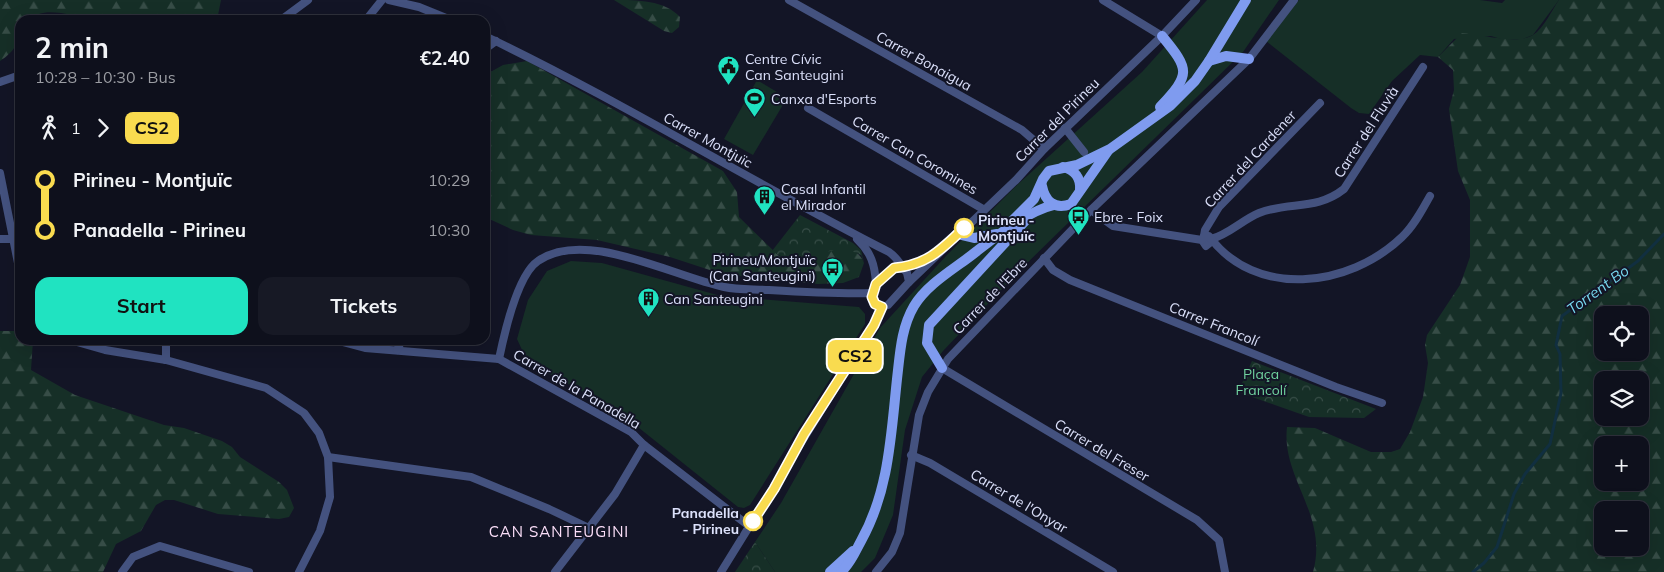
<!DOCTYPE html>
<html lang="en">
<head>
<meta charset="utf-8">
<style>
  :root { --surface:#0e101c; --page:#171925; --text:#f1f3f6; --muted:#9b9da3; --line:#2e303b; --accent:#20e3c1 }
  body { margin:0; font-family:Mulish,sans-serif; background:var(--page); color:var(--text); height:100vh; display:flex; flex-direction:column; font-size:19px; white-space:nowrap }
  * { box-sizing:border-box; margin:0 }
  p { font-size:16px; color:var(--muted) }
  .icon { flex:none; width:28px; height:28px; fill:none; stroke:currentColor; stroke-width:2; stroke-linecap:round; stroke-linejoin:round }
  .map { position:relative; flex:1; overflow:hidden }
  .side { position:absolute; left:15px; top:15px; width:475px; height:330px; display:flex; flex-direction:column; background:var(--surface); border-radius:15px; box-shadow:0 5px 20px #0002,0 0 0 1px var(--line) }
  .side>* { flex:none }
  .badge { padding:0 10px; border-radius:8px; font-size:18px; line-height:32px }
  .controls { position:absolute; left:1594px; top:306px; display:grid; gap:10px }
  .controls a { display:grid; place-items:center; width:55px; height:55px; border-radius:10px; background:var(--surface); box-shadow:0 5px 20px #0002,0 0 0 1px var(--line); font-size:25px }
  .map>.badge { position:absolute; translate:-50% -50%; box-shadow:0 0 0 2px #fff }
  .legs { display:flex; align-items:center; gap:8px; height:55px; padding:0 20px; font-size:16px }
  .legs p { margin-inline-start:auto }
  .headline { display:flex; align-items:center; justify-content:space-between; height:85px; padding:0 20px }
  h1 { font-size:28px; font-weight:700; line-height:38px }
  .button { display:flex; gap:10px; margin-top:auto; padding:10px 20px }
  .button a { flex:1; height:58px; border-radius:15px; background:var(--accent); color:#111; font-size:20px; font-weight:700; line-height:58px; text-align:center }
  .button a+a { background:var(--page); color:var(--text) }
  ul { padding:0 20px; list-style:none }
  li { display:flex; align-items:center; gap:18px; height:50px; font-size:19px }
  li i { display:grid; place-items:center; width:8px; height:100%; margin:0 6px; background:currentColor }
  li i::after { content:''; width:12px; height:12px; margin:-6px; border:4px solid; border-radius:50%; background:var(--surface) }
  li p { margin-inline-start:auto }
  li:first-child i { background:linear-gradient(#0000 50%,currentColor 0) }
  li:last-child i { background:linear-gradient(currentColor 50%,#0000 0) }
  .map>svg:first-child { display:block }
  .green { fill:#162f27 }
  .forest { fill:url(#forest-firs); fill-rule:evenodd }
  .park { fill:url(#park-crowns) }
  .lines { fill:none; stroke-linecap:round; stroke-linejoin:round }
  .stream { stroke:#112f40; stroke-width:3 }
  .street { stroke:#44527f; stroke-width:8 }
  .secondary { stroke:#7f9bef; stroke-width:10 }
  .line-1-casing { stroke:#fff; stroke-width:11 }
  .line-1 { stroke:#f9db4f; stroke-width:8 }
  .stop-1-dot { fill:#fff; stroke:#f9db4f; stroke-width:2.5 }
  .labels { text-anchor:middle; stroke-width:4; stroke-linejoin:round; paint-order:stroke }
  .poi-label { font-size:14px; fill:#dce1fb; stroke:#131526; text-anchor:start }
  .street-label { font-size:14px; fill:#dce1fb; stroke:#131526 }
  .stop-label { font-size:14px; font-weight:bold; fill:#dce1fb; stroke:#131526; text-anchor:start }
  .park-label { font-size:14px; fill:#70d29f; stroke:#131526 }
  .water-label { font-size:15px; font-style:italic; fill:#77d7ee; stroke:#131526 }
  .neighbourhood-label { font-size:15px; letter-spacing:1px; fill:#fbdef8; stroke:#131526 }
</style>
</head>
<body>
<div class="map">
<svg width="1664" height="572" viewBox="0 0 1664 572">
  <defs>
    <pattern id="forest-firs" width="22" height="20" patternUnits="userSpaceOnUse" patternTransform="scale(1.25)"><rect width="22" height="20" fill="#162f27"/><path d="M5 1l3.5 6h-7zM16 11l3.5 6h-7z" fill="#374d47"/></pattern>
    <pattern id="park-crowns" width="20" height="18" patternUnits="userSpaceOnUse" patternTransform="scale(1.25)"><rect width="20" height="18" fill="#162f27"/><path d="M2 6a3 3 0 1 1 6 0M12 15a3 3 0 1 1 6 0" fill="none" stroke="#374d47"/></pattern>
  </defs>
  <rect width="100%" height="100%" fill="#131526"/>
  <!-- green -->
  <g class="green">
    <polygon points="1207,0 1279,0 1243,52 1023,267 943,351 922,377 905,430 893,515 875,558 861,572 775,572 755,542 781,503 880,328 946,256 1015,187 1142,72"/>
    <polygon points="1299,0 1480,0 1502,3 1505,0 1559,0 1533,35 1523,39 1501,39 1491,36 1454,39 1438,57 1420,55 1392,81 1369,114 1359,113 1351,108 1266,41"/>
    <polygon points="757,80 787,98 753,155 724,139"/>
    <polygon points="571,261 602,263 721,296 859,307 865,314 865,324 750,505 744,508 738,507 614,408 528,363 517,339 528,300 547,271"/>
  </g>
  <!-- forest -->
  <g class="forest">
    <path d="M0,0h221l-4,20h-126c-13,-4 -39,-11 -52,-6 -10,4 -6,6 -19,6 0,20 -3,30 -20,41z"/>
    <path d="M614,0c24,0 50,0 66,17l-1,10 -7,6 -8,-2z"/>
    <path d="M1559,0h105v572h-351c16,-57 -32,-94 -26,-145l28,1 56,24h20l9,-3 10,-17 13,-35 5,-34 -3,-18 2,-10 33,-50 10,-28v-57l-12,-29 -9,-62 5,-19 -1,-20 -15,-13 24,-24c17,1 56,12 71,2 11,-7 19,-25 26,-35zM1602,315h38v37h-38zM1602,380h38v38h-38zM1602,445h38v37h-38zM1602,510h38v38h-38z"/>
    <path d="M527,61l196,110 14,21 2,25 40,39c10,-1 21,-1 32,-2 18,-2 44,-14 53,9l-5,14 -16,6 -25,1 -96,-10 -52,-17 -73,-17 -66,-5 -18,-5 -28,-13v-142l18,-10z"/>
    <polygon points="0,331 20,331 20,340 33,340 31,370 75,395 164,425 184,428 222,441 232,447 240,457 279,482 287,490 294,508 289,517 279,519 218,514 174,500 165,500 156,505 141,531 116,544 103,572 0,572"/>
  </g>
  <!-- park -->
  <g class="park">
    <path d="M800,215l53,28 8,7 3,13 -3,-8c-28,-17 -63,16 -89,-4z"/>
    <polygon points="1252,361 1376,409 1364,418 1309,417 1238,392"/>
    <polygon points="755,542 775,572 735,572"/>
  </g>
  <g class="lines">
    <!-- stream -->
    <polyline class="stream" points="1473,572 1484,563 1497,547 1514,494 1525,474 1550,444 1561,393 1560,354 1556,345 1562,316 1638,261 1664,234"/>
    <!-- street -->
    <g class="street">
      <polyline points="389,0 419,7 451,20"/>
      <polyline points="789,0 1022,130 1044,149"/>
      <polyline points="1103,0 1162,36"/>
      <polyline points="281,20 308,0"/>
      <polyline points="366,20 382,0"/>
      <path d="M485,36c138,66 268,147 404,216 9,6 12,14 18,21l2,9 -21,23 -6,2 -8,18c-51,82 -102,164 -153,247"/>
      <polyline points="485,49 496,41"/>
      <polyline points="0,82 20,75"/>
      <polyline points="808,108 983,209"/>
      <polyline points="1065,128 1084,152"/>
      <polyline points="0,173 20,273"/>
      <polyline points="1091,210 1113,226 1202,240 1206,246 1211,242"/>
      <polyline points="1204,236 1205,230 1219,207 1320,103"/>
      <polyline points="0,239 14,239"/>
      <path d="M857,239c14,13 18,26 19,45"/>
      <path d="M1211,239c17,-4 31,-19 48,-26 31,-12 57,-2 85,-24l79,-122"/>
      <path d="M1202,240l2,-4h5c46,63 140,52 193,1 12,-11 20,-27 28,-41"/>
      <polyline points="1044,258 1053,270 1070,280 1336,387 1382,403"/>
      <polyline points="909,282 1016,180 1044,149 1162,36 1196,0"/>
      <polyline points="882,307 875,304 872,297 876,284 894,268 902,269 928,259"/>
      <polyline points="70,340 105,350 166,360 266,388 304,413 319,433 328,457 330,497 320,531 299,572"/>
      <polyline points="166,340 166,360"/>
      <polyline points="335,340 365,348 499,359 631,432 644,445 749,526"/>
      <polyline points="397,350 402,340"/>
      <path d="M499,359c5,-24 18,-84 39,-98 47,-33 134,15 186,26 14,3 30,2 45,3 34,2 68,4 103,3"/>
      <polyline points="942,368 1197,520 1219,540 1225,572"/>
      <polyline points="911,455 930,463 1113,572"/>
      <polyline points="328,457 471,477 549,509 589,528"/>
      <polyline points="122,572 133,557 160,546 249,572"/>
      <polyline points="555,572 615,494 644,445"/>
      <polyline points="876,572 892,552 900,533 919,415 928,392 948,359 1091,210 1249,59 1294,0"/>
    </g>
    <!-- secondary -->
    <g class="secondary">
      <polyline points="1209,61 1226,56 1249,59"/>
      <path d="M1160,107c31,-33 30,-37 2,-71"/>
      <path d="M1063,167c12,3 18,11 17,23"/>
      <path d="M1042,186c3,15 12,24 29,18l37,-53"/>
      <polyline points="1013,220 1034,199 1043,179 1049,171 1077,165 1110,149 1170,106 1195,81 1209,61 1246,0"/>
      <polyline points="957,234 974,238 997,234"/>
      <polyline points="942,368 927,343 929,325 1025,221"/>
      <polyline points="830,572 853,551"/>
      <path d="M841,572c10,-9 14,-20 20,-31 28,-50 30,-106 36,-162 3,-25 4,-51 17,-73 14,-23 42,-38 63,-55 21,-16 51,-40 77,-46"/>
    </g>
  </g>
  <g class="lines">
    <defs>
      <path id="line-1" d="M753,521l21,-32 30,-55 70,-109 8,-18 -7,-3 -3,-7 4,-13 18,-16c33,-3 47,-18 70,-40"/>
    </defs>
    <!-- line-1 casing -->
    <use href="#line-1" class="line-1-casing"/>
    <!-- line-1 -->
    <use href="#line-1" class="line-1"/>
  </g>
  <!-- icons -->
  <defs>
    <symbol id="civic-pin" viewBox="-11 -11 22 30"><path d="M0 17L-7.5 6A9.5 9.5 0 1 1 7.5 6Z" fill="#20e3c1" stroke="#131526"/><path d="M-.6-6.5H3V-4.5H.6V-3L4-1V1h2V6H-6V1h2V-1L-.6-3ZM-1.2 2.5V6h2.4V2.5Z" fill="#111"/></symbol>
    <symbol id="stadium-pin" viewBox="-11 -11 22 30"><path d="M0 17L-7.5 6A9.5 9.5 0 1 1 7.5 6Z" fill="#20e3c1" stroke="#131526"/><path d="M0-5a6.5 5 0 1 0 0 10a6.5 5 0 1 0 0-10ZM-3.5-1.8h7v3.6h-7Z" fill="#111"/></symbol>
    <symbol id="building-pin" viewBox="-11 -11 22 30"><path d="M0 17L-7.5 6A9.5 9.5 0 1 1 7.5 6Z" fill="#20e3c1" stroke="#131526"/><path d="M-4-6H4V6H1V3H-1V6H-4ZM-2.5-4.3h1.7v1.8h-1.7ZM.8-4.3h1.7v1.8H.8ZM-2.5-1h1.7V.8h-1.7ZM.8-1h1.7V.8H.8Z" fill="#111"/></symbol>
    <symbol id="bus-pin" viewBox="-11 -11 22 30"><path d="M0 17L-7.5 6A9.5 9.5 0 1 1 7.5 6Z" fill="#20e3c1" stroke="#131526"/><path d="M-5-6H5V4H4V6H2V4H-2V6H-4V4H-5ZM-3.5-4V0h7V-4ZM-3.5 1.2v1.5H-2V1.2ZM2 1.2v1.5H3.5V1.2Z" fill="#111"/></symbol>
  </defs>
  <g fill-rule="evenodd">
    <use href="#civic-pin" x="716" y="54" width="25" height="34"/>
    <use href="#stadium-pin" x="742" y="86" width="25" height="34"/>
    <use href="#building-pin" x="752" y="184" width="25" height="34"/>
    <use href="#bus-pin" x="1066" y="204" width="25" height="34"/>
    <use href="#bus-pin" x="820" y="256" width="25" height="34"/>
    <use href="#building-pin" x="636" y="286" width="25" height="34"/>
  </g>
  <!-- markers -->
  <g class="stop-1-dot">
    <circle cx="964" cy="228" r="9"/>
    <circle cx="753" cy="521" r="9"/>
  </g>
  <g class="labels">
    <!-- poi labels -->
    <g class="poi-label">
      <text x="745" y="64">Centre Cívic<tspan x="745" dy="16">Can Santeugini</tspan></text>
      <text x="771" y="104">Canxa d'Esports</text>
      <text x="781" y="194">Casal Infantil<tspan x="781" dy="16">el Mirador</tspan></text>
      <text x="1094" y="222">Ebre - Foix</text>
      <text x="816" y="265" text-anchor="end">Pirineu/Montjuïc<tspan x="816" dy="16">(Can Santeugini)</tspan></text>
      <text x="664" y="304">Can Santeugini</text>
    </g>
    <!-- street labels -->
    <g class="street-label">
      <text transform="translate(924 61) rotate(29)" y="5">Carrer Bonaigua</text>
      <text transform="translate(1057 120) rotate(-45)" y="5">Carrer del Pirineu</text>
      <text transform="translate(1366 132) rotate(-57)" y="5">Carrer del Fluvià</text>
      <text transform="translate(708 140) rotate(29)" y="5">Carrer Montjuïc</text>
      <text transform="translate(915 155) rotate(30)" y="5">Carrer Can Coromines</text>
      <text transform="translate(1250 159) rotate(-47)" y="5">Carrer del Cardener</text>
      <text transform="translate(990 296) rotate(-46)" y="5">Carrer de l'Ebre</text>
      <text transform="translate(1214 324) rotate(22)" y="5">Carrer Francolí</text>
      <text transform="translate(577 389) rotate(30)" y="5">Carrer de la Panadella</text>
      <text transform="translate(1102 450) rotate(31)" y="5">Carrer del Freser</text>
      <text transform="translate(1019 501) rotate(31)" y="5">Carrer de l'Onyar</text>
    </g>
    <!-- stop labels -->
    <g class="stop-label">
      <text x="978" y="225">Pirineu -<tspan x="978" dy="16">Montjuïc</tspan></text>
      <text x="739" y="518" text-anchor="end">Panadella<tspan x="739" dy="16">- Pirineu</tspan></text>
    </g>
    <!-- park labels -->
    <g class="park-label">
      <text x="1261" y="379">Plaça<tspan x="1261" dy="16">Francolí</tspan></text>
    </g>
    <!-- water labels -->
    <g class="water-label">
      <text transform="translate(1598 290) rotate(-36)" y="5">Torrent Bo</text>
    </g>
    <!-- neighbourhood labels -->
    <g class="neighbourhood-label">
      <text x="559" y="537">CAN SANTEUGINI</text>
    </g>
  </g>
</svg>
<div class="controls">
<a><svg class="icon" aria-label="locate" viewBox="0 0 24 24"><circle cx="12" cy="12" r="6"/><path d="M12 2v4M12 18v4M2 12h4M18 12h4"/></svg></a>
<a><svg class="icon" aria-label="layers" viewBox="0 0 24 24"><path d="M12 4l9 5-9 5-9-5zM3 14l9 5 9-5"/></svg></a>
<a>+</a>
<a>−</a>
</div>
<b class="badge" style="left:855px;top:356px;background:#f9db4f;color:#111">CS2</b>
<section class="side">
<div class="headline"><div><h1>2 min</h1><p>10:28 – 10:30 · Bus</p></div><b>€2.40</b></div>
<div class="legs"><svg class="icon" aria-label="walk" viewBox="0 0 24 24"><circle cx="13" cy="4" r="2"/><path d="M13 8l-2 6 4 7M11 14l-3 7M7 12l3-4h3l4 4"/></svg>1<svg class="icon" aria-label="forward" viewBox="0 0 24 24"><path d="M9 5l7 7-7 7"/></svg><b class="badge" style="background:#f9db4f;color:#111">CS2</b></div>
<ul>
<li><i style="color:#f9db4f"></i><b>Pirineu - Montjuïc</b><p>10:29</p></li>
<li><i style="color:#f9db4f"></i><b>Panadella - Pirineu</b><p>10:30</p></li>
</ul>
<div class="button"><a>Start</a><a>Tickets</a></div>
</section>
</div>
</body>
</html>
